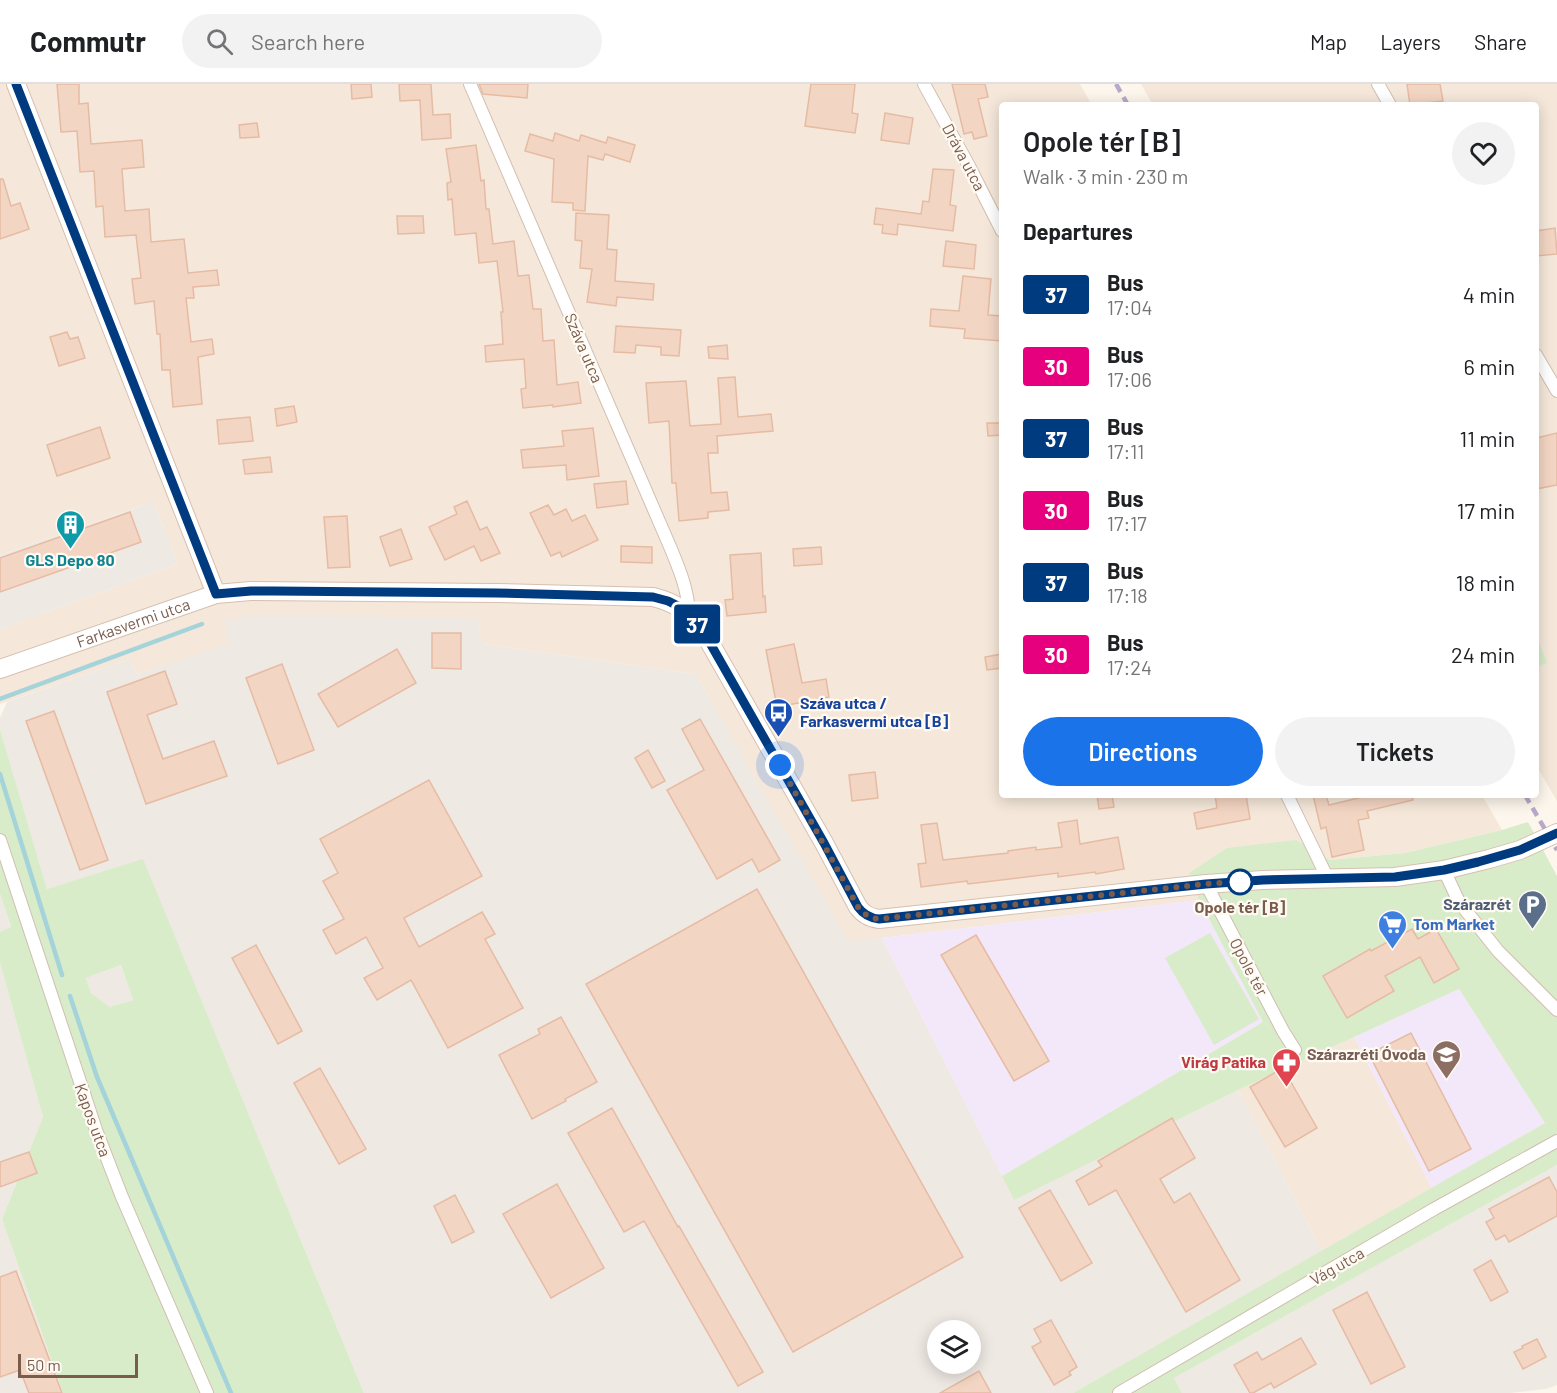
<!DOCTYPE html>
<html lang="en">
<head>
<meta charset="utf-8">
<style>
  :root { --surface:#fff; --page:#f2f2f2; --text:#202124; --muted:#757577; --line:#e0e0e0; --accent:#1a73e8 }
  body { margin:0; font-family:Barlow,sans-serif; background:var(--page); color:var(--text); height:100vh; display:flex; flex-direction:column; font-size:22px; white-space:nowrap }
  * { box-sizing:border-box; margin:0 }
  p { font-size:20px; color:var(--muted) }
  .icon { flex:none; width:33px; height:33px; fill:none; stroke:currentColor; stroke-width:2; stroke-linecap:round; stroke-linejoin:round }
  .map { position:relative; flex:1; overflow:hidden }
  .details { position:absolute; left:999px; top:18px; width:540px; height:696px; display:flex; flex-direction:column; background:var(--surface); border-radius:6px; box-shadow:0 3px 15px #0003 }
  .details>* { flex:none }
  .badge { padding:0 12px; border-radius:4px; font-size:21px; line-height:39px }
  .controls { position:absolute; left:927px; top:1236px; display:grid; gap:12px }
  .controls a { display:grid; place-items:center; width:54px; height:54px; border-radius:50%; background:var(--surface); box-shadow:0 3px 15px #0003; font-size:30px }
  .scale { position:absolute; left:18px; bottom:15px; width:120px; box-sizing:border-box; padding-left:6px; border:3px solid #7a5c4d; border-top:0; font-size:16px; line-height:21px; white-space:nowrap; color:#7a5c4d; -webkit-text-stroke:4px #fffaf3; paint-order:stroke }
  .you { position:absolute; width:30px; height:30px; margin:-15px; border:4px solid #fff; border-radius:50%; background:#1a73e8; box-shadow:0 0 0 9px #1a73e833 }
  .map>.badge { position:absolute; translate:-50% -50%; box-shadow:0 0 0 3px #fff }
  h2 { padding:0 24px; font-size:22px; line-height:54px }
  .round { display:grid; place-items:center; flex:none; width:63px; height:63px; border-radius:32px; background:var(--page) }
  .summary { display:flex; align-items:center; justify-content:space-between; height:102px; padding:0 24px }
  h1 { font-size:28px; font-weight:600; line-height:45px }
  .action { display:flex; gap:12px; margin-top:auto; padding:12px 24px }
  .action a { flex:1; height:69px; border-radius:36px; background:var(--accent); color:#fff; font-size:24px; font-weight:600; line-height:69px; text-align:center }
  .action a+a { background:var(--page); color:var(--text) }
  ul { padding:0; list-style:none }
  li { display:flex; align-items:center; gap:18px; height:72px; padding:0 24px }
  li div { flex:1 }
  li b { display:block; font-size:22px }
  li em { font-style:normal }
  li .badge { min-width:66px; font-weight:700; text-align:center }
  header { display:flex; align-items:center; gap:36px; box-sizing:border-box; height:84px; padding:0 30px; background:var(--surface); border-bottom:2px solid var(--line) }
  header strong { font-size:28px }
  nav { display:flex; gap:33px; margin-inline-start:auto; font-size:21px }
  .search { width:420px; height:54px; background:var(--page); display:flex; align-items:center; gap:15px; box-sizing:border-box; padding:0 21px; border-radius:33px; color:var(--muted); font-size:22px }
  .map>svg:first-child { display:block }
  .residential { fill:#f5e8da }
  .industrial { fill:#efe9e4; fill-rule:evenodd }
  .education { fill:#f3e8fa }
  .green { fill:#d8ecc9; fill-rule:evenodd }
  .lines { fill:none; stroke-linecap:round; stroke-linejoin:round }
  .stream { stroke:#a5d3da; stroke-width:4.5 }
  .building { fill:#f3d5c3; stroke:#e6bba3; stroke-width:1.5 }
  .street-casing { stroke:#d1beb0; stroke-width:14 }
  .secondary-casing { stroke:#d6c0b0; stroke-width:20 }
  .street { stroke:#fff; stroke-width:12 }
  .secondary { stroke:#fff; stroke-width:18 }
  .rail { stroke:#b9a8c9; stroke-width:4.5; stroke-dasharray:9 6; stroke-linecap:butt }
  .line-casing { stroke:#fff; stroke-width:14 }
  .line { stroke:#003b80; stroke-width:9 }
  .walk { stroke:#7a5c4d; stroke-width:6; stroke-dasharray:0 10.8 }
  .stop-dot { fill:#fff; stroke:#003b80; stroke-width:3 }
  .labels { text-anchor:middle; stroke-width:4.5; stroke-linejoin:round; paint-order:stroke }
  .street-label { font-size:16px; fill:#7a5c4d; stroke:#fffaf3 }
  .culture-label { font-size:16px; font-weight:bold; fill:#0d838f; stroke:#fffaf3 }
  .transit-label { font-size:16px; font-weight:bold; fill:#164399; stroke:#fffaf3; text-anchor:start }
  .service-label { font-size:16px; font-weight:bold; fill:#4e5e75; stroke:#fffaf3; text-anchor:end }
  .stop-label { font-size:16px; font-weight:bold; fill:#7a5c4d; stroke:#fffaf3 }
  .shop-label { font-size:16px; font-weight:bold; fill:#366cbe; stroke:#fffaf3; text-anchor:start }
  .education-label { font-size:16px; font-weight:bold; fill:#785e54; stroke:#fffaf3; text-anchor:end }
  .health-label { font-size:16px; font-weight:bold; fill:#be3a42; stroke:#fffaf3; text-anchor:end }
</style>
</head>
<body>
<header>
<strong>Commutr</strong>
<div class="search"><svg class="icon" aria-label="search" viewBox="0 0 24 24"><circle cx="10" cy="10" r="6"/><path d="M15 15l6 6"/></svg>Search here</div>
<nav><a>Map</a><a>Layers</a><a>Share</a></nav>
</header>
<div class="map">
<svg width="1557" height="1309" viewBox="0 0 1557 1309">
  <rect width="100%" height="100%" fill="#fdf6ec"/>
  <!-- residential -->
  <g class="residential">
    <polygon points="0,0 1080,0 1092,21 1002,21 1002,711 1482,711 1502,746 1405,769 1330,776 1295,756 1189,789 1199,816 848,858 696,590 482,560 477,535 225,536 230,560 137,590 130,575 0,620 0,545 178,480 153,418 0,471"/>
    <polygon points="1141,0 1557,0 1557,717 1536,681 1536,21 1153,21"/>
    <polygon points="1354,953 1432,1104 1322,1167 1238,1006"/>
  </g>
  <!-- industrial -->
  <g class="industrial">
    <polygon points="153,418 178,480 0,545 0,471"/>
    <path d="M257,531l220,3 5,26 214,30 152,267 34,-3 132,261 224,-109 84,161 -249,142h-709l-221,-533 -96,29 -47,-160v-11l7,-16 123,-43 7,15 92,-30 -5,-24zM938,1246h32v34h-32z"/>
    <polygon points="0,810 11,844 0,848"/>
    <polygon points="0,879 43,1033 2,1135 63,1309 0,1309"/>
    <polygon points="121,881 133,916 110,923 91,909 86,894"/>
    <polygon points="1557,1081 1557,1301 1546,1305 1510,1309 1182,1309 1174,1294"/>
  </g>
  <!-- education -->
  <g class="education">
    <polygon points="1199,816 1263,938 1002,1092 882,854"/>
    <polygon points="1459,905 1545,1039 1432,1104 1354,953"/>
  </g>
  <!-- green -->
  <g class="green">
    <polygon points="1536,551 1547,579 1536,583"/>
    <path d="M0,645l47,160 96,-30 221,534h-301l-61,-174 41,-102 -43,-154v-31l11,-5 -11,-33zM121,881l12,35 -23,7 -19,-14 -5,-15z"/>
    <polygon points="1528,738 1557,792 1557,1081 1174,1294 1182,1309 1073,1309 1545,1039 1459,905 1238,1006 1014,1116 1002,1092 1263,938 1199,816 1189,789 1227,764 1296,756 1330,776 1405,769 1502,746"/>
    <polygon points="1210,849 1259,935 1214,961 1165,874"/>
  </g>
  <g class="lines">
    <!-- stream -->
    <g class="stream">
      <polyline points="0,615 202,540"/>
      <polyline points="0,690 62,891"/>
      <polyline points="70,912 97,993 231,1309"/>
    </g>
  </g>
  <!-- building -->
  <g class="building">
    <polygon points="57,0 79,0 79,20 88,19 91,60 142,56 144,83 122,85 125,127 149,125 151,158 184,155 188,189 217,186 219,201 193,203 194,214 186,214 191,258 212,255 214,270 198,273 202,320 173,323 170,286 162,286 160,250 157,250 154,217 135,220 132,195 141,194 136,151 105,153 103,122 96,123 94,87 80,88 77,47 61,48"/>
    <polygon points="351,0 371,0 372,13 352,15"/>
    <polygon points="399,0 431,0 433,31 450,30 451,54 422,56 420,16 400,17"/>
    <polygon points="479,0 528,0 527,14 483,10"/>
    <polygon points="811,0 855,0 852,29 858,30 855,49 805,42"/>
    <polygon points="952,0 985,0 988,13 978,15 987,52 974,55 972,48 964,50"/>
    <polygon points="1407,0 1440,0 1443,17 1410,21"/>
    <polygon points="885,29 913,34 909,60 881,56"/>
    <polygon points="257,39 259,53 240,54 239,41"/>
    <polygon points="555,49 579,57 581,51 606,59 608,53 635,61 630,78 605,70 603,76 588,72 585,127 573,126 573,119 552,118 554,75 525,67 530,50 553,57"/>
    <polygon points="476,61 481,97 484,96 486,125 489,125 493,160 514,157 518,192 529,191 533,225 541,225 543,257 554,256 557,301 578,298 581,319 553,323 553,321 523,324 521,305 526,304 524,275 486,278 485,262 503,260 501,228 503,228 497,177 479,179 476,149 455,151 452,115 448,116 447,99 451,98 446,65"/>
    <polygon points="933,85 954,86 950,121 956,122 953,147 898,140 897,151 882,149 883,141 874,140 876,124 921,130 923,117 929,118"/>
    <polygon points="0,95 3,95 11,122 20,119 29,145 0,155"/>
    <polygon points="576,129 609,131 607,165 617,166 615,197 654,200 653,216 617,213 616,222 587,218 592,185 580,184 582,157 575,156"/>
    <polygon points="397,132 423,132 424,149 398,150"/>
    <polygon points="1555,144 1557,170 1536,172 1536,147"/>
    <polygon points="946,157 976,161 974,185 943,182"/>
    <polygon points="963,192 991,195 988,231 1002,232 1002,257 964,254 965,245 930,242 931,225 959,227"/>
    <polygon points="616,242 681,246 679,272 661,271 661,263 636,261 635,269 614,268"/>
    <polygon points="67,248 70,255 78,253 85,274 59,282 50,253"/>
    <polygon points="727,261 728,275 709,274 708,263"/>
    <polygon points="735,293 738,333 771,330 773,347 717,352 718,369 708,369 711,409 727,408 729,426 708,428 708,434 679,437 676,399 672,399 669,337 649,339 646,299 686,297 690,342 721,340 718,294"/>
    <polygon points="294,322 297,338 277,342 275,325"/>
    <polygon points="250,333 253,357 219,360 217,336"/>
    <polygon points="987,339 1002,339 1002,351 988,352"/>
    <polygon points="100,343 110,374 57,392 47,361"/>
    <polygon points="593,344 599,392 567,396 566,381 523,384 521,366 564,362 562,347"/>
    <polygon points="1557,349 1557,401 1536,405 1536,354"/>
    <polygon points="270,373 272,388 245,390 243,376"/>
    <polygon points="626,397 628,420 597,424 594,400"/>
    <polygon points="467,417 480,446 487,443 500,469 481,477 474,462 445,476 429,443 457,430 454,423"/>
    <polygon points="548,421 554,431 566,425 572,437 585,431 598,456 562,473 560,468 551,472 530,429"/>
    <polygon points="130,428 141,458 0,508 0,474"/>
    <polygon points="347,432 350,483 328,484 324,433"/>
    <polygon points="401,445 412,475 390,482 380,453"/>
    <polygon points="621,462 652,463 652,479 621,478"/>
    <polygon points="821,463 822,480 794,482 793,465"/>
    <polygon points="761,469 763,513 765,512 766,528 727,532 725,516 733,515 730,471"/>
    <polygon points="432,549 461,549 461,585 432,584"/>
    <polygon points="794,560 802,599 826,595 829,613 777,623 766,566"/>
    <polygon points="397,565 416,599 338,643 318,610"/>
    <polygon points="1002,570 1002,584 987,586 985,573"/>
    <polygon points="282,580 314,666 278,680 246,594"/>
    <polygon points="165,587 177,620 147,631 163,675 214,657 227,692 146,720 107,608"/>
    <polygon points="54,627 108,776 80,786 26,637"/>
    <polygon points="700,635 780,776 759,788 752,775 717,795 667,706 704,686 682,645"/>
    <polygon points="648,666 665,697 652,704 635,674"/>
    <polygon points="875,688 878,714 852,717 849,691"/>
    <polygon points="429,696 482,792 404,834 419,863 482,828 495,850 485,855 523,924 448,964 411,896 377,916 364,894 383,884 366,853 336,870 323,846 344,835 323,797 338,789 320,755"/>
    <polygon points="1097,711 1112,711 1114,723 1099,725"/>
    <polygon points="1215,711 1246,711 1250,735 1197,745 1194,729 1217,724"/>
    <polygon points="1313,711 1326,711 1329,721 1371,711 1412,711 1413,716 1367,727 1369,734 1358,736 1364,766 1332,773 1326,743 1321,745"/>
    <polygon points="1077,736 1080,760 1118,753 1124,785 1096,790 1095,788 1058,793 1058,789 968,800 967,797 921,803 918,780 926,779 921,741 937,739 943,776 1008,769 1008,767 1036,763 1036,766 1062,763 1058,739"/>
    <polygon points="757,805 963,1173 793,1268 586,900"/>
    <polygon points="1412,845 1418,855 1436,845 1459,885 1434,899 1420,873 1385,892 1394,907 1347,934 1323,892 1370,865 1371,867"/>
    <polygon points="976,851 1049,977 1014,997 941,871"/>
    <polygon points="256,861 302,947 278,960 232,874"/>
    <polygon points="561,933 597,998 565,1015 566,1017 532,1035 499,971 540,950 538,945"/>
    <polygon points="1411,949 1471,1065 1429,1087 1369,970"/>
    <polygon points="320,984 366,1065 339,1080 294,999"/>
    <polygon points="1283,984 1317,1044 1285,1063 1250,1003"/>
    <polygon points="612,1024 678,1143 679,1142 763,1288 738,1302 644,1137 624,1148 568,1049"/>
    <polygon points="1172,1034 1195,1074 1160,1095 1174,1119 1190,1109 1240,1196 1186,1228 1116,1106 1089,1121 1076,1097 1102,1082 1098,1077"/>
    <polygon points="29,1068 37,1089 0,1103 0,1078"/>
    <polygon points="1549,1093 1557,1108 1557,1132 1509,1158 1505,1151 1496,1156 1486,1138 1494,1134 1489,1125"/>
    <polygon points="557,1100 604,1184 551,1214 503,1130"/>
    <polygon points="1050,1106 1092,1179 1061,1197 1019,1124"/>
    <polygon points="455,1111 474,1148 452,1159 434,1122"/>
    <polygon points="1491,1176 1508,1208 1491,1217 1474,1186"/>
    <polygon points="16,1187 62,1309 29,1309 20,1286 0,1293 0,1193"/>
    <polygon points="1367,1208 1405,1283 1371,1300 1333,1226"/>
    <polygon points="1051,1236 1077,1283 1069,1288 1071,1291 1054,1301 1032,1263 1041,1258 1034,1245"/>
    <polygon points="1301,1254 1316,1280 1274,1304 1271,1299 1253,1309 1250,1309 1234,1281 1257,1268 1262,1276"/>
    <polygon points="1537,1255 1546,1273 1523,1285 1514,1268 1523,1264 1522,1262"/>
    <polygon points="979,1287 991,1309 940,1309"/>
  </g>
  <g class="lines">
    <defs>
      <g id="street">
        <path d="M470,0l201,465c9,22 17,41 18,65"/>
        <polyline points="924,0 969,82 1002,147"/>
        <polyline points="1378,0 1390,21"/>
        <polyline points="1536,271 1557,307"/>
        <polyline points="1287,711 1328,795"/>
        <polyline points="0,756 96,1046 122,1113 207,1309"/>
        <polyline points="1444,786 1459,818 1498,867 1557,926"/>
        <polyline points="1206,800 1283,947 1295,966"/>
        <polyline points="1119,1309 1434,1125 1557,1057"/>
      </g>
      <g id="secondary">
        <polyline points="16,0 216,510"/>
        <path id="s1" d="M0,585l216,-75 35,-3 245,2 157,4c24,6 33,14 49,32l122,214 34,64c5,7 12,11 21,12l327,-35 57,-4 132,-3 49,-7 45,-11 31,-9 37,-17"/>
      </g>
    </defs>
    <!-- street casing -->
    <use href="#street" class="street-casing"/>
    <!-- secondary casing -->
    <use href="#secondary" class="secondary-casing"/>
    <!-- street -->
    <use href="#street" class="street"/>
    <!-- secondary -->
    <use href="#secondary" class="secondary"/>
    <!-- rail -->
    <g class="rail">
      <polyline points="1116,0 1128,21"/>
      <polyline points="1525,711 1557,766"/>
    </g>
  </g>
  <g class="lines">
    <defs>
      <path id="line" d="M16,0l200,510 35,-3h23l222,2 157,4 15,4 10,5 11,8 13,15 122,214 34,64c5,7 12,11 21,12l327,-35 57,-4 132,-3 49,-7 34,-8 42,-12 37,-17"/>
    </defs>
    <!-- line casing -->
    <use href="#line" class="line-casing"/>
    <!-- line -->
    <use href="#line" class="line"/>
    <!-- walk -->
    <path class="walk" d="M780,681l78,142c5,7 12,11 21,12l327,-35 38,-3 -4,1"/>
  </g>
  <!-- icons -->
  <defs>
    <symbol id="building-pin" viewBox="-11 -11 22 30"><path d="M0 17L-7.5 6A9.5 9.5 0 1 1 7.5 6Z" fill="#0f9aa8" stroke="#fffaf3"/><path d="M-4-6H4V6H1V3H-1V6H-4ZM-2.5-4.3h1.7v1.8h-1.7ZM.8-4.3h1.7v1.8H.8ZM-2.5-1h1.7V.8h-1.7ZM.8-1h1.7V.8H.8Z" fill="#fff"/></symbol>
    <symbol id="bus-pin" viewBox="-11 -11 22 30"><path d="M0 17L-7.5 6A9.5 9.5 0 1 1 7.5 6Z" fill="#1a4fb4" stroke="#fffaf3"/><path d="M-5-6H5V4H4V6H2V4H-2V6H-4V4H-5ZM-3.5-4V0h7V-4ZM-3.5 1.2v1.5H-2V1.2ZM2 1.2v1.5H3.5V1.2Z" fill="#fff"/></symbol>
    <symbol id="parking-pin" viewBox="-11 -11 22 30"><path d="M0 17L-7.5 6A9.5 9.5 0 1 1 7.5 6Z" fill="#5c6f8a" stroke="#fffaf3"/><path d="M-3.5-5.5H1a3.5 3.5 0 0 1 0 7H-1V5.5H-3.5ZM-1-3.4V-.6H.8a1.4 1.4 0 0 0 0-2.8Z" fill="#fff"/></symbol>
    <symbol id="supermarket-pin" viewBox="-11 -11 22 30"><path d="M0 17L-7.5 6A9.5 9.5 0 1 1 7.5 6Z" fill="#3f7fe0" stroke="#fffaf3"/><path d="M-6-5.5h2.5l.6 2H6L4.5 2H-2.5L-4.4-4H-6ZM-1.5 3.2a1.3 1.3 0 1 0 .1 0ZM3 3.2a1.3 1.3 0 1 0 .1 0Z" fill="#fff"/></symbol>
    <symbol id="school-pin" viewBox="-11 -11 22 30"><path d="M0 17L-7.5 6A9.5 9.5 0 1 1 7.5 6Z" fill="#8d6e63" stroke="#fffaf3"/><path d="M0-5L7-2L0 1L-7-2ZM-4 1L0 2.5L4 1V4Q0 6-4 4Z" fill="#fff"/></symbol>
    <symbol id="pharmacy-pin" viewBox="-11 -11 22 30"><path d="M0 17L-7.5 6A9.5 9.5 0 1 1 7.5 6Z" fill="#e0444e" stroke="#fffaf3"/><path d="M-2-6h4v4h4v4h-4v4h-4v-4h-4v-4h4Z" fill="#fff"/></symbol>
  </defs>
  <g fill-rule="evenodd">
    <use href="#building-pin" x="54" y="424" width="33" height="45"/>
    <use href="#bus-pin" x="762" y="612" width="33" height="45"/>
    <use href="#parking-pin" x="1516" y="804" width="33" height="45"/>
    <use href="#supermarket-pin" x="1376" y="824" width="33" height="45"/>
    <use href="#school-pin" x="1430" y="954" width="33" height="45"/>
    <use href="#pharmacy-pin" x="1270" y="962" width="33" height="45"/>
  </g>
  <!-- markers -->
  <circle class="stop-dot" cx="1240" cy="798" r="12"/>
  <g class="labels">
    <!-- street labels -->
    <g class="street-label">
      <text transform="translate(964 73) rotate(62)" y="6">Dráva utca</text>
      <text transform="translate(584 264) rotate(67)" y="6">Száva utca</text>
      <text dy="6" stroke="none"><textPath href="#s1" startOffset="141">Farkasvermi utca</textPath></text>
      <text transform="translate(1249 883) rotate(62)" y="6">Opole tér</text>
      <text transform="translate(93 1036) rotate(70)" y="6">Kapos utca</text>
      <text transform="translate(1337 1182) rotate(-30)" y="6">Vág utca</text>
    </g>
    <!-- culture labels -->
    <g class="culture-label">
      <text x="70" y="482">GLS Depo 80</text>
    </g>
    <!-- transit labels -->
    <g class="transit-label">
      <text x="800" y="625">Száva utca /<tspan x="800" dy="18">Farkasvermi utca [B]</tspan></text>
    </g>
    <!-- service labels -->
    <g class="service-label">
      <text x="1511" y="826">Szárazrét</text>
    </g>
    <!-- stop labels -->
    <g class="stop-label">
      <text x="1240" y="829">Opole tér [B]</text>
    </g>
    <!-- shop labels -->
    <g class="shop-label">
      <text x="1413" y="846">Tom Market</text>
    </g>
    <!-- education labels -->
    <g class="education-label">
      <text x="1426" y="976">Szárazréti Óvoda</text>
    </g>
    <!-- health labels -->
    <g class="health-label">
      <text x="1266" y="984">Virág Patika</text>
    </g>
  </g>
</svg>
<div class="controls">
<a><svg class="icon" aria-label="layers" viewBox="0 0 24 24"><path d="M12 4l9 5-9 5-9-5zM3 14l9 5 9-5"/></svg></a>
</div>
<div class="scale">50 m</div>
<div class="you" style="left:780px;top:681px"></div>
<b class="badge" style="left:697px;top:540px;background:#003b80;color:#fff">37</b>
<section class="details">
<div class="summary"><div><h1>Opole tér [B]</h1><p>Walk · 3 min · 230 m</p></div><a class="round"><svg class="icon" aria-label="heart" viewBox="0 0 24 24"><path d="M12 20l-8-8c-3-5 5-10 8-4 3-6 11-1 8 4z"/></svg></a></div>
<h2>Departures</h2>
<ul>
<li><span class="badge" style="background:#003b80;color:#fff">37</span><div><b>Bus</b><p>17:04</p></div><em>4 min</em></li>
<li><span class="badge" style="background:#e6007e;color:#fff">30</span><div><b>Bus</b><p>17:06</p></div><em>6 min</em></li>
<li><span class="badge" style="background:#003b80;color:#fff">37</span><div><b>Bus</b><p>17:11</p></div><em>11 min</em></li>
<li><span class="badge" style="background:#e6007e;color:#fff">30</span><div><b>Bus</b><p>17:17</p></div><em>17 min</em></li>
<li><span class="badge" style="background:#003b80;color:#fff">37</span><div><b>Bus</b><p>17:18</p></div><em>18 min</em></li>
<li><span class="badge" style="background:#e6007e;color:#fff">30</span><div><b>Bus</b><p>17:24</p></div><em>24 min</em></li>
</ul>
<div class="action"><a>Directions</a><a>Tickets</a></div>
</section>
</div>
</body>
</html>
